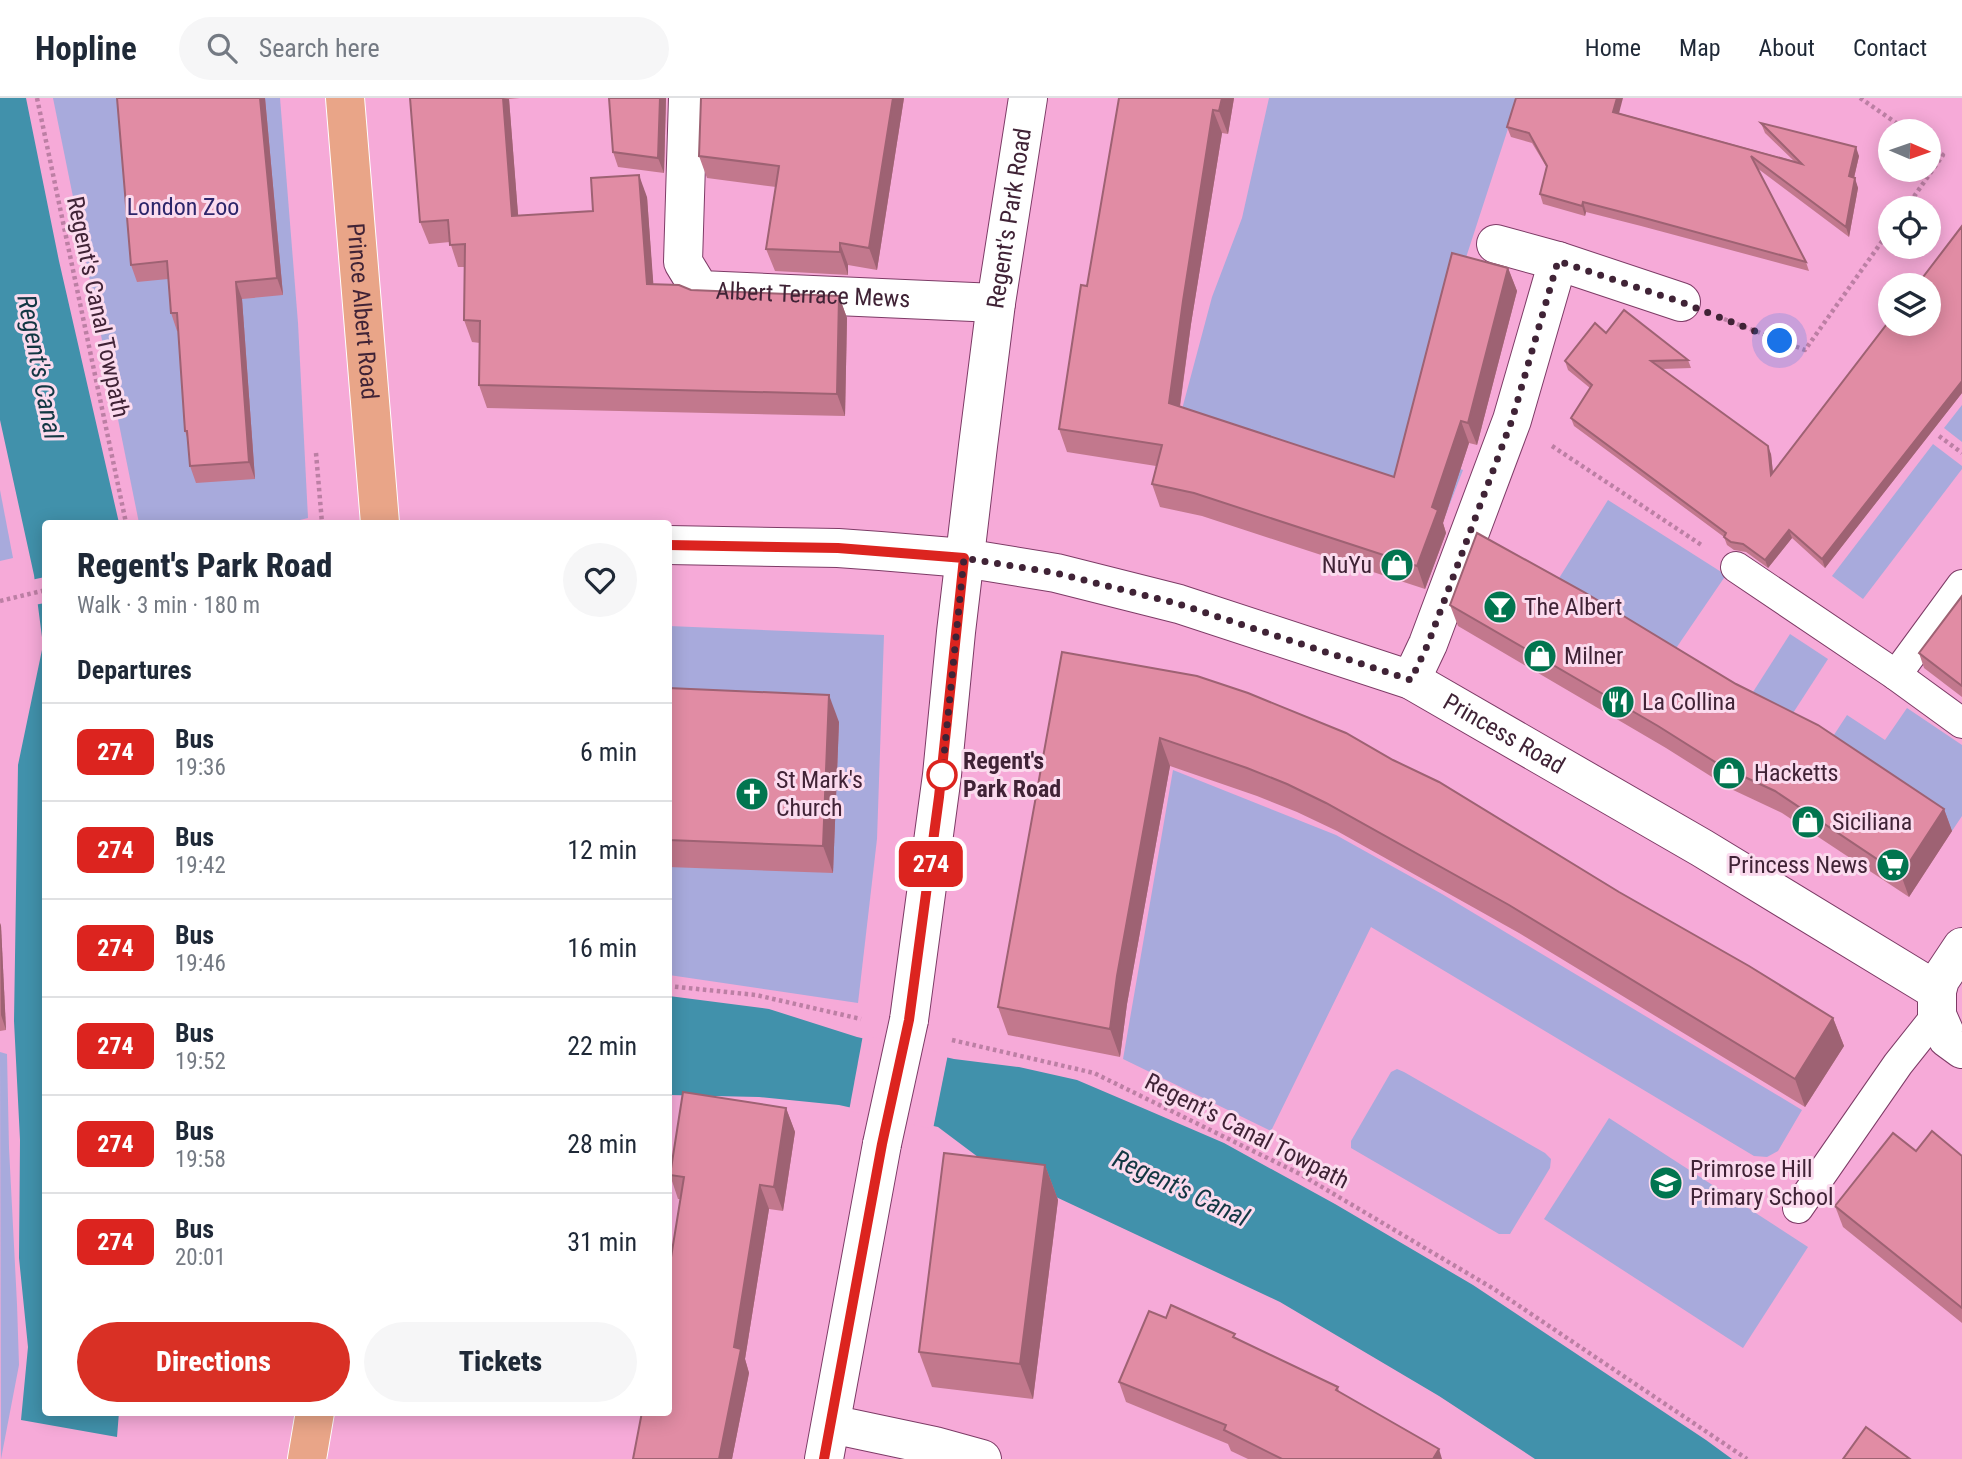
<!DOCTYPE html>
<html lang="en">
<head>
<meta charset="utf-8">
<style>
  :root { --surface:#fff; --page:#f6f6f7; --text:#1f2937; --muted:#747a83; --line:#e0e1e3; --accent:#d93025 }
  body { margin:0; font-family:"Roboto Condensed",sans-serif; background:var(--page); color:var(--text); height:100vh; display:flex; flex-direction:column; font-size:26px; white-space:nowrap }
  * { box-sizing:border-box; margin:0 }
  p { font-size:23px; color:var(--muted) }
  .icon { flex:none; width:38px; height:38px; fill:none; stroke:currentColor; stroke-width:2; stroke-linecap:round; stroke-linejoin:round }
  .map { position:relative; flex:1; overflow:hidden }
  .drawer { position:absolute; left:42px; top:422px; width:630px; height:896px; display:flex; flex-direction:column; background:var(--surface); border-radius:7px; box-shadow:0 4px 18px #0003 }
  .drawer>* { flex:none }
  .badge { padding:0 14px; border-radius:10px; font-size:24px; line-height:46px }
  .needle { width:46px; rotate:92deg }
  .fabs { position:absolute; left:1878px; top:21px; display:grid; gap:14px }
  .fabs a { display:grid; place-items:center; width:63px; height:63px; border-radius:50%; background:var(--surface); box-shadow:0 4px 18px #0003; font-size:35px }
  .you { position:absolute; width:35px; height:35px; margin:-18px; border:5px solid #fff; border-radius:50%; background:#1a73e8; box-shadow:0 0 0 10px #1a73e833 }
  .map>.badge { position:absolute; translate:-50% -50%; box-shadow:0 0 0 4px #fff }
  h2 { padding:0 35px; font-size:26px; line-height:63px }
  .round { display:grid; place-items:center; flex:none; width:74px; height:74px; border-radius:37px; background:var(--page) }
  .summary { display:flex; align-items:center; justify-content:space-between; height:119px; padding:0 35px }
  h1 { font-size:33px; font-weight:800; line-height:52px }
  .cta { display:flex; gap:14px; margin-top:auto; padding:14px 35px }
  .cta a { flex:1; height:80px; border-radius:42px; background:var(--accent); color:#fff; font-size:28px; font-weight:800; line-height:80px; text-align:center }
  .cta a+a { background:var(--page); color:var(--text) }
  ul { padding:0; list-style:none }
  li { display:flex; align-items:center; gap:21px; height:98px; padding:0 35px; border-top:2px solid var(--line) }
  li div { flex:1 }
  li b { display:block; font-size:26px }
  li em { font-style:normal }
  li .badge { min-width:77px; font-weight:700; text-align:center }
  header { display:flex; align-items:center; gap:42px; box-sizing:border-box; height:98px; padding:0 35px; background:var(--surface); border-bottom:2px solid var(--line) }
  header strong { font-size:33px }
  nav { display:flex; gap:38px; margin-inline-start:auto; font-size:24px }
  .search { width:490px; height:63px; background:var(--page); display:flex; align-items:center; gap:18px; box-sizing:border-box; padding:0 24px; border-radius:38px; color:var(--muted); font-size:26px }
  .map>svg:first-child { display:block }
  .green { fill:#a8aadc }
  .water { fill:#4191ab }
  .pier { fill:#f6aad8 }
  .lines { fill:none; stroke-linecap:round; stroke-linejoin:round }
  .service-casing { stroke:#7d3b66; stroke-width:32 }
  .minor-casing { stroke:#7d3b66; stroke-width:40 }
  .tertiary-casing { stroke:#7d3b66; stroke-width:40 }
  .primary-casing { stroke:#fff; stroke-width:40 }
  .path { stroke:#bc7fa4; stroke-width:4.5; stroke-dasharray:3.5 3.5; stroke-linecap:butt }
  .service { stroke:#fff; stroke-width:30 }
  .minor { stroke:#fff; stroke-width:38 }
  .tertiary { stroke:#fff; stroke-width:38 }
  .primary { stroke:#e9a588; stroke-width:38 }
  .tertiary-bridge-casing { stroke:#7d3b66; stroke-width:40; stroke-linecap:butt }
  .tertiary-bridge { stroke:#fff; stroke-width:38 }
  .wall { fill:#c2788d }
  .shaded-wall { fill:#9e6273 }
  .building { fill:#e18ca4; stroke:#9e6273; stroke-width:2 }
  .line-casing { stroke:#fff; stroke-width:16 }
  .line { stroke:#dc241f; stroke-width:10 }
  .walk { stroke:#402336; stroke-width:7; stroke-dasharray:0 12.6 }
  .stop-dot { fill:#fff; stroke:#dc241f; stroke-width:3.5 }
  .labels { text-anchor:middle; stroke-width:6; stroke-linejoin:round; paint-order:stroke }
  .park-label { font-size:24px; fill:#2c256a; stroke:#fbdbee }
  .street-label { font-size:24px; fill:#402336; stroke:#fbdbee }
  .poi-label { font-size:24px; fill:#402336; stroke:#fbdbee; text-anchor:start }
  .stop-label { font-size:24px; font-weight:bold; fill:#402336; stroke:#fbdbee; text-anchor:start }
  .water-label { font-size:26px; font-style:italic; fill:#123743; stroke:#fbdbee }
</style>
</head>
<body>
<header>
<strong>Hopline</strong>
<div class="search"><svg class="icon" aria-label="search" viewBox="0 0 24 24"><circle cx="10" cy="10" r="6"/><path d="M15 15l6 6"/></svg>Search here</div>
<nav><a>Home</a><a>Map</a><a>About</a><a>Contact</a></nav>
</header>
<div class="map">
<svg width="1962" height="1361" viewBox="0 0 1962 1361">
  <rect width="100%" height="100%" fill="#f6aad8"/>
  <!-- green -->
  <g class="green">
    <polygon points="53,0 280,0 298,225 308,420 288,425 139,425"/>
    <polygon points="1269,0 1518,0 1460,178 1422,357 1463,372 1446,416 1226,344 1177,330 1212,199 1242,120"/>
    <polygon points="1962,307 1962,344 1944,330"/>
    <polygon points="1933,346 1962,368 1962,371 1863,501 1832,478"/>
    <polygon points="0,392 13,460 0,463"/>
    <polygon points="1608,402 1726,477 1668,562 1551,493"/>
    <polygon points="669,528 884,537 877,741 858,905 669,877"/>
    <polygon points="1790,536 1828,561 1784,629 1744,608"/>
    <polygon points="1907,610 1962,647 1962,718 1952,733 1826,649 1847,617 1885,642"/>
    <polygon points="1173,672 1336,737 1442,796 1802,1012 1778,1053 1767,1059 1754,1058 1371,829 1271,1033 1123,961"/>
    <polygon points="0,954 7,956 9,1050 17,1206 19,1267 1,1361"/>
    <polygon points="1397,971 1404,974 1545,1055 1551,1061 1550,1070 1510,1136 1499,1136 1351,1050 1351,1043 1391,974"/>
    <polygon points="1609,1020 1808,1149 1743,1250 1544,1121"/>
  </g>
  <!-- water -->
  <g class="water">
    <polygon points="0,0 26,0 59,163 119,425 46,425 46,1314 119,1314 117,1339 21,1322 28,1249 19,1160 20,1042 14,923 18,667 43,547 34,477 0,322"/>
    <polygon points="669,898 769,911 857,939 954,961 1019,969 1077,982 1145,1011 1224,1045 1335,1106 1473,1187 1706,1342 1732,1361 1535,1361 1439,1298 1280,1204 990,1068 938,1029 839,1007 759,999 669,997"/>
  </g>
  <!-- pier -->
  <g class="pier">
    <polygon points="45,479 45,505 34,507 31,482"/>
    <polygon points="863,937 948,956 933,1031 849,1013"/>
  </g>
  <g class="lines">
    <defs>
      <g id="service">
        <polyline points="1736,469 1896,577"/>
        <polyline points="1962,487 1896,577 1962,625"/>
        <polyline points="1798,1110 1898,966 1937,917"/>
      </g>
      <g id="minor">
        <path id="s1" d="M688,0l-5,164 17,28 296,13"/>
        <polyline points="1496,146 1558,163 1681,204"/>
        <path id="s2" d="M668,447l170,3 42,3 84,7 92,15 123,31 232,76 291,168 235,143"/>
        <polyline points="1411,582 1428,546 1512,322 1558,163"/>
        <polyline points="1962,849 1940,882 1937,893 1937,917 1947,940 1962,951"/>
        <polyline points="831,1326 935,1348 982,1361"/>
      </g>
      <g id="tertiary">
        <path id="s3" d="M909,922l33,-245 14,-143 22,-186 18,-143 32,-205"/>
        <polyline points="824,1361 882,1046"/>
      </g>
      <g id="primary">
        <path id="s4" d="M345,0l35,425"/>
        <polyline points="307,1361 315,1314"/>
      </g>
    </defs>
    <!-- service casing -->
    <use href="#service" class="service-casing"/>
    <!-- minor casing -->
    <use href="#minor" class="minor-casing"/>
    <!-- tertiary casing -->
    <use href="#tertiary" class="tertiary-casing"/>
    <!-- primary casing -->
    <use href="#primary" class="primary-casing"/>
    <!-- path -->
    <g class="path">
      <polyline points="37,0 126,425"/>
      <polyline points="1860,0 1908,33"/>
      <polyline points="1906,110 1943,57 1928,47"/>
      <polyline points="1724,221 1805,252 1890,132"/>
      <polyline points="1939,338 1962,355"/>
      <polyline points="1552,348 1703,448"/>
      <polyline points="316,355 322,425"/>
      <polyline points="0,503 46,492"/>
      <polyline points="668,888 756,897 861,921"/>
      <polyline points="952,942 1094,975 1300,1076 1494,1191 1747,1361"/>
    </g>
    <!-- service -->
    <use href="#service" class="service"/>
    <!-- minor -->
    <use href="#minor" class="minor"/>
    <!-- tertiary -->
    <use href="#tertiary" class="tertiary"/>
    <!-- primary -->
    <use href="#primary" class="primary"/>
    <defs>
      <polyline id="tertiary-bridge" points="882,1046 909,922"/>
    </defs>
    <!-- tertiary-bridge casing -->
    <use href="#tertiary-bridge" class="tertiary-bridge-casing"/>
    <!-- tertiary-bridge -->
    <use href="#tertiary-bridge" class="tertiary-bridge"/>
  </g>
  <!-- wall -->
  <g class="wall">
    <polygon points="117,0 265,0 283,197 242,201 255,381 196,385 190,368 188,342 185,333 178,233 177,233 171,215 168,181 137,184 131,167"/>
    <polygon points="410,0 520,0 509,1 518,118 593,113 647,99 653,186 691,192 839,198 847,220 845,318 487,310 479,287 480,245 472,244 464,222 465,169 458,169 450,144 429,146 420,124"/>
    <polygon points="609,0 666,0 664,75 618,69 613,54"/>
    <polygon points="904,0 877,172 848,167 848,177 775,173 766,151 776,89 707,80 699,58"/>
    <polygon points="1119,0 1234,0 1228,36 1222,35 1191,226 1180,309 1394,379 1508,170 1517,193 1477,347 1469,345 1443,425 1446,435 1425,491 1202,418 1160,409 1152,386 1156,368 1067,354 1059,331 1087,188"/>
    <polygon points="1619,15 1794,63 1765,35 1761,25 1859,58 1854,80 1858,90 1849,139 1757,70 1806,164 1809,173 1641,128 1586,114 1585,118 1543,106 1540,96 1547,70 1532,45 1511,39 1507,29"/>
    <polygon points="1962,128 1962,295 1825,470 1792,440 1768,470 1746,454 1734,452 1727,447 1724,439 1574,328 1571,320 1590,290 1568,272 1565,263 1606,235 1688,262 1691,270 1662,271 1771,356 1773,375"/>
    <polygon points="1962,498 1962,599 1924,570 1919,555"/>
    <polygon points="1450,507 1944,711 1952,733 1909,799 1782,715 1731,691 1666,650 1458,528"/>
    <polygon points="1062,554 1619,794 1833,920 1844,948 1805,1009 1519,835 1337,733 1297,714 1257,698 1170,668 1127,906 1120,959 1008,937 998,909"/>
    <polygon points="668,590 839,624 833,775 668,769"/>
    <polygon points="0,825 1,828 6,932 0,933"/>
    <polygon points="786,1010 795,1034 783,1113 769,1111 745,1261 749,1275 732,1361 633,1361 668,1314 681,1101 678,1101 670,1077"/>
    <polygon points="1916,1053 1962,1058 1962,1225 1843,1129 1835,1108"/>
    <polygon points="1045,1067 1058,1102 1033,1301 932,1289 919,1254"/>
    <polygon points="1166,1220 1237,1241 1338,1289 1339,1294 1442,1361 1248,1361 1231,1353 1228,1346 1126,1304 1119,1284"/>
  </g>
  <!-- shaded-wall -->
  <g class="shaded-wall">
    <polygon points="260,0 265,0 283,197 277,180"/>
    <polygon points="503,0 509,1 520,141 512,118"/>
    <polygon points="660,0 666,0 664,75 658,60"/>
    <polygon points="893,0 904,0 877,172 869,150"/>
    <polygon points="1222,0 1234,0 1228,36 1219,13"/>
    <polygon points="1617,0 1623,0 1617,23 1613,14"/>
    <polygon points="1213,12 1222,35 1191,226 1177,328 1169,305 1183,203"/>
    <polygon points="1856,49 1859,58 1852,88 1849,78"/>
    <polygon points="639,77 647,99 655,208 647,186"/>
    <polygon points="1855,80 1858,90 1849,139 1846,129"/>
    <polygon points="1583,104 1586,114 1585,118 1582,108"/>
    <polygon points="840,145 848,167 848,177 840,154"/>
    <polygon points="1508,170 1517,193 1477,347 1468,325"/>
    <polygon points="236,184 242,201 255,381 249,364"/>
    <polygon points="839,198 847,220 845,318 837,296"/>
    <polygon points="1962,283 1962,295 1825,470 1822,461"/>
    <polygon points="1461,323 1469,345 1443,425 1446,435 1425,491 1417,468 1432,409"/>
    <polygon points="1768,348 1771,356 1774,385 1771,377"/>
    <polygon points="1789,432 1792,440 1768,470 1765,462"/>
    <polygon points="829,597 839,624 833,775 823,748"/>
    <polygon points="1160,640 1170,668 1127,906 1120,959 1110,931 1117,878"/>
    <polygon points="1944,711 1952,733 1909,799 1901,777"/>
    <polygon points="0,825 1,828 6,932 1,917"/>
    <polygon points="1833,920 1844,948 1805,1009 1795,981"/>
    <polygon points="786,1010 795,1034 783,1113 774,1089"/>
    <polygon points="1045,1067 1058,1102 1033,1301 1020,1266"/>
    <polygon points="760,1087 769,1111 745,1261 749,1275 732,1361 719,1361 734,1249"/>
    <polygon points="1439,1351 1442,1361 1433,1361"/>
  </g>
  <!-- building -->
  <g class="building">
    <polygon points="117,0 260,0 277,180 236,184 249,364 190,368 187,333 185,333 177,215 171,215 167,163 131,167"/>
    <polygon points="410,0 503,0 512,118 593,113 591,80 639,77 647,186 679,187 691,192 839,198 837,296 479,287 480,223 464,222 465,146 450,147 448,122 420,124"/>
    <polygon points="609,0 660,0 658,60 613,54"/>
    <polygon points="701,0 893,0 869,150 840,145 840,154 766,151 779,68 699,58"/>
    <polygon points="1119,0 1222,0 1219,13 1213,12 1183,203 1169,305 1394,379 1452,155 1508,170 1468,325 1461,323 1432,409 1438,412 1417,468 1194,395 1152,386 1162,347 1059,331 1081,187 1087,188"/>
    <polygon points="1516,0 1617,0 1613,14 1802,66 1761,25 1856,49 1849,78 1855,80 1846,129 1751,58 1806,164 1637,118 1583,104 1582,108 1540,96 1547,68 1529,35 1507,29"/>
    <polygon points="1962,128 1962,283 1822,461 1789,432 1765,462 1743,446 1731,444 1724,439 1726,435 1571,320 1592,287 1565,263 1595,225 1606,235 1624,212 1688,262 1651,263 1768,348 1771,377 1890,222 1890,226 1928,226 1928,187 1917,187"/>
    <polygon points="1477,435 1584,494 1736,586 1818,627 1944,711 1901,777 1775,693 1723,669 1658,628 1450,507"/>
    <polygon points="1962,498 1962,588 1919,555"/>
    <polygon points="1062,554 1197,578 1248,595 1346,635 1393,662 1439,684 1619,794 1749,868 1833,920 1795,981 1509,807 1326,705 1287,686 1247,670 1160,640 1117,878 1110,931 998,909"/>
    <polygon points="668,590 829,597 823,748 668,742"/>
    <polygon points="683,994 786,1010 774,1089 760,1087 734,1249 741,1251 719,1361 633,1361 642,1314 668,1314 668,1178 684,1079 670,1077"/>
    <polygon points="1932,1033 1962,1058 1962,1210 1835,1108 1893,1035 1916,1053"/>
    <polygon points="944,1055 1045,1067 1020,1266 919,1254"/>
    <polygon points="1171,1207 1235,1236 1233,1239 1338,1289 1336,1292 1439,1351 1433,1361 1282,1361 1224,1332 1226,1327 1119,1284 1149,1213 1166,1220"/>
    <polygon points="1866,1329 1910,1361 1843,1361"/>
  </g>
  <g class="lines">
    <defs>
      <polyline id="line" points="668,447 838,450 964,460 939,699 909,922 882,1046 824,1361"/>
    </defs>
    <!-- line casing -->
    <use href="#line" class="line-casing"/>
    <!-- line -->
    <use href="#line" class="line"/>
    <!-- walk -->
    <polyline class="walk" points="942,677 964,460 1056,475 1179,506 1411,582 1428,546 1512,322 1558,163 1681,204 1780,243"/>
  </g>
  <!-- icons -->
  <defs>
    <symbol id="shop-disc" viewBox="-11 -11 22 22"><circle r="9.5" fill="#01754f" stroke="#fbdbee"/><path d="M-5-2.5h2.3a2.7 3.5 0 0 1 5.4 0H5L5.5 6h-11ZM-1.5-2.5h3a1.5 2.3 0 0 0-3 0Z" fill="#fff"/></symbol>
    <symbol id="bar-disc" viewBox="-11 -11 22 22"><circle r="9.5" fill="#01754f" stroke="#fbdbee"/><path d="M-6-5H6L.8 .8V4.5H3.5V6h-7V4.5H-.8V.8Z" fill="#fff"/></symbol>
    <symbol id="restaurant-disc" viewBox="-11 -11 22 22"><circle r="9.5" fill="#01754f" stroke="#fbdbee"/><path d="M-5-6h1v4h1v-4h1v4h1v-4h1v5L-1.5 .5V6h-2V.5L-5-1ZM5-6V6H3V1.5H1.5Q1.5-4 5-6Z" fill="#fff"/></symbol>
    <symbol id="church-disc" viewBox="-11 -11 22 22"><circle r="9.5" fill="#01754f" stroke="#fbdbee"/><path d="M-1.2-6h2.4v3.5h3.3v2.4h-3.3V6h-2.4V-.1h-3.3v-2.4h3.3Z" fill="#fff"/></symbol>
    <symbol id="supermarket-disc" viewBox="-11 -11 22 22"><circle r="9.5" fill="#01754f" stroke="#fbdbee"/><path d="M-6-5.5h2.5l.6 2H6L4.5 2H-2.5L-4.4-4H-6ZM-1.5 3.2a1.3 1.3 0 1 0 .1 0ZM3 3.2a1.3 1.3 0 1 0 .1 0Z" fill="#fff"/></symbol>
    <symbol id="school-disc" viewBox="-11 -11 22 22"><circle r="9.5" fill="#01754f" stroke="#fbdbee"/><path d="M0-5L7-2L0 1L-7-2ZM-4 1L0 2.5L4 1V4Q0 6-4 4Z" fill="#fff"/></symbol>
  </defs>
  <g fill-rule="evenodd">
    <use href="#shop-disc" x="1378" y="448" width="38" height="38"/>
    <use href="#bar-disc" x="1481" y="490" width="38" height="38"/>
    <use href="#shop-disc" x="1521" y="539" width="38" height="38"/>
    <use href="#restaurant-disc" x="1599" y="585" width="38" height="38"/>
    <use href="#shop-disc" x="1710" y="656" width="38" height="38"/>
    <use href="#church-disc" x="733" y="677" width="38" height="38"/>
    <use href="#shop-disc" x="1789" y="705" width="38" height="38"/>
    <use href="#supermarket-disc" x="1874" y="748" width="38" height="38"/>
    <use href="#school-disc" x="1647" y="1066" width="38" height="38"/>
  </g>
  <!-- markers -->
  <circle class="stop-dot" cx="942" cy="677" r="14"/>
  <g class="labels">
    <!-- park labels -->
    <g class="park-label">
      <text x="183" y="117">London Zoo</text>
    </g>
    <!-- street labels -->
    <g class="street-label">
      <text dy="8" stroke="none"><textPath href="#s3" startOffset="808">Regent's Park Road</textPath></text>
      <text dy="8" stroke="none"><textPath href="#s1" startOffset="310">Albert Terrace Mews</textPath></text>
      <text transform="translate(98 209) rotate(78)" y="8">Regent's Canal Towpath</text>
      <text dy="8" stroke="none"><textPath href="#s4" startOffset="214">Prince Albert Road</textPath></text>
      <text dy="8" stroke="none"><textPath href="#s2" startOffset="868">Princess Road</textPath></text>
      <text transform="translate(1247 1033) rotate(27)" y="8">Regent's Canal Towpath</text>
    </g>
    <!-- poi labels -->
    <g class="poi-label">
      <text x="1372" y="475" text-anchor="end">NuYu</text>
      <text x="1524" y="517">The Albert</text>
      <text x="1564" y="566">Milner</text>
      <text x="1642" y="612">La Collina</text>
      <text x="1754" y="683">Hacketts</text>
      <text x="776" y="690">St Mark's<tspan x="776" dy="28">Church</tspan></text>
      <text x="1832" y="732">Siciliana</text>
      <text x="1868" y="775" text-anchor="end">Princess News</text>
      <text x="1690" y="1079">Primrose Hill<tspan x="1690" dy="28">Primary School</tspan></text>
    </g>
    <!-- stop labels -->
    <g class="stop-label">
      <text x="963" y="671">Regent's<tspan x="963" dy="28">Park Road</tspan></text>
    </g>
    <!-- water labels -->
    <g class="water-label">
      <text transform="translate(40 269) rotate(79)" y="9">Regent's Canal</text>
      <text transform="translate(1181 1090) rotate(25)" y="9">Regent's Canal</text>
    </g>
  </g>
</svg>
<div class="fabs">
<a><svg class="needle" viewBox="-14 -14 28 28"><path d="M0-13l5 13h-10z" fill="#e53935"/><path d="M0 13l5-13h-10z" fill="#747a83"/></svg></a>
<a><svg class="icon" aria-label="locate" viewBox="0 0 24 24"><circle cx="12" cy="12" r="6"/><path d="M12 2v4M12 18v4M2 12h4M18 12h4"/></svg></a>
<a><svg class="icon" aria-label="layers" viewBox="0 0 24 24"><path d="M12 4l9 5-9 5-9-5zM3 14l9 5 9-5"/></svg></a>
</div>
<div class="you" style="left:1780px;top:243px"></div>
<b class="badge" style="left:931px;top:766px;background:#dc241f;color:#fff">274</b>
<section class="drawer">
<div class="summary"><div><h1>Regent's Park Road</h1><p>Walk · 3 min · 180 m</p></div><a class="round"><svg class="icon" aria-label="heart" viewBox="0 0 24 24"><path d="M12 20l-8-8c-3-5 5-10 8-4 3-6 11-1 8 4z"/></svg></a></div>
<h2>Departures</h2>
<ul>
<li><span class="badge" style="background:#dc241f;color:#fff">274</span><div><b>Bus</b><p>19:36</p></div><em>6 min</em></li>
<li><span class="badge" style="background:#dc241f;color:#fff">274</span><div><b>Bus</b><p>19:42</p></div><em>12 min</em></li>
<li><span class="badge" style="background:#dc241f;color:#fff">274</span><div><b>Bus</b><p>19:46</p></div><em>16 min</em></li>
<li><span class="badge" style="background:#dc241f;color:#fff">274</span><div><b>Bus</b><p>19:52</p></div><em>22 min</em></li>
<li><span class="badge" style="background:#dc241f;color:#fff">274</span><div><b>Bus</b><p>19:58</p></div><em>28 min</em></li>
<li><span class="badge" style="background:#dc241f;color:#fff">274</span><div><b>Bus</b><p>20:01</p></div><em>31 min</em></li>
</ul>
<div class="cta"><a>Directions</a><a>Tickets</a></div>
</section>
</div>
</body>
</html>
